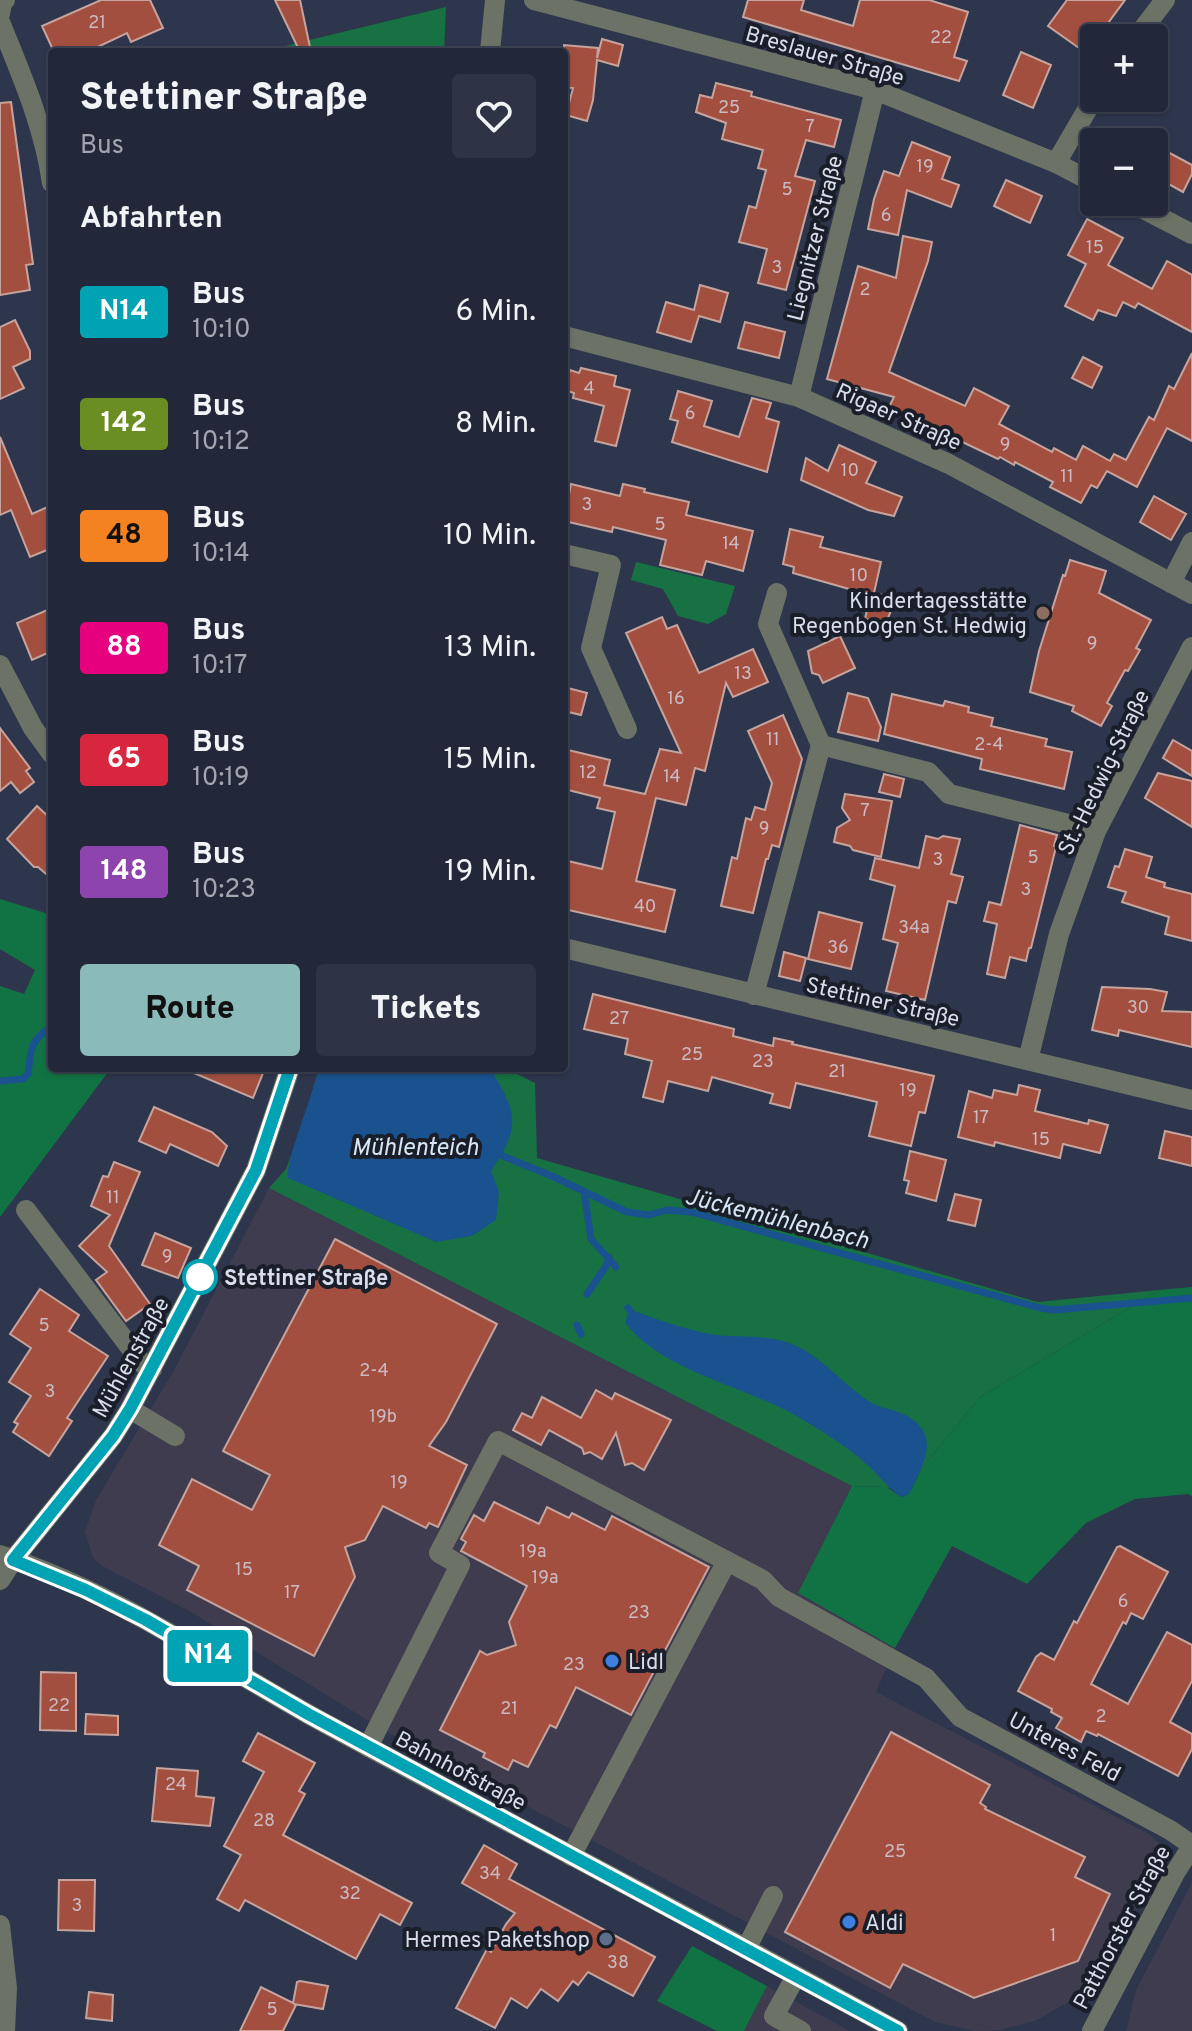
<!DOCTYPE html>
<html lang="de">
<head>
<meta charset="utf-8">
<style>
  :root { --surface:#22283a; --page:#2e3445; --text:#f1f3f6; --muted:#a2a6af; --line:#3f4454; --accent:#8bbbb9 }
  body { margin:0; font-family:Overpass,sans-serif; background:var(--page); color:var(--text); height:100vh; display:flex; flex-direction:column; font-size:30px; white-space:nowrap }
  * { box-sizing:border-box; margin:0 }
  p { font-size:26px; color:var(--muted) }
  .icon { flex:none; width:44px; height:44px; fill:none; stroke:currentColor; stroke-width:2; stroke-linecap:round; stroke-linejoin:round }
  .map { position:relative; flex:1; overflow:hidden }
  .sheet { position:absolute; left:48px; top:48px; width:520px; height:1024px; display:flex; flex-direction:column; background:var(--surface); border-radius:8px; box-shadow:0 2px 6px #0004,0 0 0 2px var(--line) }
  .sheet>* { flex:none }
  .badge { padding:0 16px; border-radius:6px; font-size:28px; line-height:52px }
  .tools { position:absolute; left:1080px; top:24px; display:grid; gap:16px }
  .tools a { display:grid; place-items:center; width:88px; height:88px; border-radius:8px; background:var(--surface); box-shadow:0 2px 6px #0004,0 0 0 2px var(--line); font-size:40px }
  .map>.badge { position:absolute; translate:-50% -50%; box-shadow:0 0 0 4px #fff }
  h2 { padding:0 32px; font-size:30px; line-height:72px }
  .round { display:grid; place-items:center; flex:none; width:84px; height:84px; border-radius:8px; background:var(--page) }
  .headline { display:flex; align-items:center; justify-content:space-between; height:136px; padding:0 32px }
  h1 { font-size:38px; font-weight:800; line-height:60px }
  .cta { display:flex; gap:16px; margin-top:auto; padding:16px 32px }
  .cta a { flex:1; height:92px; border-radius:8px; background:var(--accent); color:#111; font-size:32px; font-weight:800; line-height:92px; text-align:center }
  .cta a+a { background:var(--page); color:var(--text) }
  ul { padding:0; list-style:none }
  li { display:flex; align-items:center; gap:24px; height:112px; padding:0 32px }
  li div { flex:1 }
  li b { display:block; font-size:30px }
  li em { font-style:normal }
  li .badge { min-width:88px; font-weight:700; text-align:center }
  .map>svg:first-child { display:block }
  .commercial { fill:#3e3c4e }
  .green { fill:#177143 }
  .forest { fill:#117343 }
  .water { fill:#19528e }
  .lines { fill:none; stroke-linecap:round; stroke-linejoin:round }
  .stream { stroke:#19528e; stroke-width:7 }
  .building { fill:#a34f40; stroke:#c6a49d; stroke-width:2 }
  .minor { stroke:#6c7266; stroke-width:20 }
  .line-casing { stroke:#fff; stroke-width:18 }
  .line { stroke:#00a3b4; stroke-width:12 }
  .education-dot { fill:#8d6e63; stroke:#1a1e29; stroke-width:3 }
  .stop-dot { fill:#fff; stroke:#00a3b4; stroke-width:4 }
  .shop-dot { fill:#3f7fe0; stroke:#1a1e29; stroke-width:3 }
  .service-dot { fill:#5c6f8a; stroke:#1a1e29; stroke-width:3 }
  .labels { text-anchor:middle; stroke-width:8; stroke-linejoin:round; paint-order:stroke }
  .number-label { font-size:18px; fill:#cbbac1 }
  .street-label { font-size:22px; fill:#d8ddec; stroke:#1a1e29 }
  .poi-label { font-size:22px; fill:#d8ddec; stroke:#1a1e29; text-anchor:end }
  .stop-label { font-size:22px; font-weight:bold; fill:#d8ddec; stroke:#1a1e29; text-anchor:start }
  .water-label { font-size:24px; font-style:italic; fill:#d7e6f7; stroke:#1a1e29 }
</style>
</head>
<body>
<div class="map">
<svg width="1192" height="2031" viewBox="0 0 1192 2031">
  <rect width="100%" height="100%" fill="#2e364d"/>
  <!-- commercial -->
  <g class="commercial">
    <polygon points="269,1188 852,1486 798,1593 895,1648 876,1692 1149,1834 1160,1844 1163,1856 1101,1973 1086,1992 1035,2021 1000,2030 975,2031 935,2022 387,1732 191,1612 102,1566 93,1558 85,1532 96,1500 173,1372"/>
    <polygon points="1192,1883 1192,2031 1126,2031 1136,1990"/>
    <polygon points="767,1986 850,2031 744,2031"/>
  </g>
  <!-- green -->
  <g class="green">
    <polygon points="446,7 444,52 260,52"/>
    <polygon points="636,562 735,586 726,614 708,624 678,616 663,589 631,580"/>
    <polygon points="319,1068 505,1068 535,1083 537,1158 1038,1302 1159,1290 980,1397 922,1468 909,1494 887,1487 852,1486 269,1188 286,1169 303,1124"/>
  </g>
  <!-- forest -->
  <g class="forest">
    <polygon points="0,899 52,915 52,1068 111,1068 0,1217 0,986 24,994 35,970 0,949"/>
    <polygon points="1192,1287 1192,1496 1188,1494 1135,1499 1086,1523 1027,1584 952,1546 895,1648 798,1593 852,1486 887,1487 901,1497 909,1494 922,1468 980,1397 1159,1290"/>
    <polygon points="692,1946 767,1986 744,2031 717,2031 657,2001"/>
  </g>
  <!-- water -->
  <g class="water">
    <path d="M319,1068h171c27,45 32,57 1,103l8,21 -3,28 -24,16 -36,6 -148,-64c-3,-17 26,-85 31,-110z"/>
    <path d="M634,1311c25,9 50,18 76,23 29,5 57,-1 84,11 28,12 48,38 73,55 10,7 23,9 34,13 42,19 24,49 8,81l-8,3c-14,-10 -23,-23 -36,-34 -21,-19 -48,-35 -72,-49 -53,-29 -128,-42 -168,-91l3,-9z"/>
  </g>
  <g class="lines">
    <!-- stream -->
    <g class="stream">
      <path d="M0,1081l23,-2 5,-5c3,-26 2,-33 24,-48"/>
      <polyline points="493,1152 554,1177 627,1212 649,1215 667,1210 691,1212 1040,1308 1054,1310 1192,1298"/>
      <polyline points="584,1192 591,1239 616,1267"/>
      <polyline points="587,1294 606,1266 609,1257"/>
      <polyline points="628,1308 631,1312"/>
      <polyline points="577,1325 581,1334"/>
    </g>
  </g>
  <!-- building -->
  <g class="building">
    <polygon points="101,0 150,0 163,28 131,42 127,33 87,52 54,52 42,26"/>
    <polygon points="275,0 300,0 311,52 300,52"/>
    <polygon points="748,0 804,0 801,10 853,26 860,0 929,0 968,12 954,57 967,61 959,81 743,17"/>
    <polygon points="1067,0 1125,0 1097,38 1094,38 1094,43 1086,53 1048,26"/>
    <polygon points="602,39 623,45 618,66 597,60 593,100 587,121 566,115 573,88 564,87 564,45 598,48 597,58"/>
    <polygon points="1021,52 1051,65 1033,108 1003,95"/>
    <polygon points="716,83 752,92 751,96 841,120 834,147 806,140 795,176 815,181 786,290 758,283 767,249 739,242 749,206 756,208 766,170 758,168 763,150 722,139 726,123 696,112 700,95 712,98"/>
    <polygon points="11,102 33,264 26,265 30,290 0,295 0,103"/>
    <polygon points="912,142 950,157 942,179 959,185 951,207 907,190 898,235 868,229 874,199 884,171 899,176"/>
    <polygon points="1164,150 1192,165 1192,174 1183,192 1154,176 1154,169"/>
    <polygon points="1006,180 1042,196 1030,223 994,206"/>
    <polygon points="1087,219 1123,238 1108,265 1152,289 1167,261 1192,275 1192,332 1138,303 1135,308 1123,302 1116,316 1098,310 1093,320 1065,306 1086,264 1068,255"/>
    <polygon points="903,236 932,242 928,261 889,372 965,406 974,388 1009,406 999,424 1052,452 1054,448 1076,460 1083,446 1110,461 1114,454 1126,460 1149,417 1154,420 1169,386 1174,389 1192,353 1192,441 1167,428 1137,487 1107,471 1097,488 1091,485 1081,503 1050,487 1053,482 1015,462 1014,465 1000,457 998,459 889,407 894,397 827,379 858,266 896,278"/>
    <polygon points="700,285 728,293 720,322 699,316 691,342 657,332 666,302 694,310"/>
    <polygon points="15,320 30,351 30,359 13,367 24,388 0,399 0,327"/>
    <polygon points="745,322 785,332 779,358 738,348"/>
    <polygon points="1083,357 1102,367 1092,388 1072,378"/>
    <polygon points="581,368 616,376 614,386 630,390 616,446 595,441 604,406 573,398 574,393 564,390 570,370 579,373"/>
    <polygon points="678,391 712,401 704,426 739,437 752,398 771,403 766,418 779,422 767,472 672,442 678,421 670,419"/>
    <polygon points="0,437 32,514 52,505 52,548 30,557 11,510 0,515"/>
    <polygon points="839,445 876,462 866,483 902,497 894,516 868,510 801,480 806,458 828,471"/>
    <polygon points="571,484 620,496 623,484 645,489 644,492 689,502 686,515 753,531 743,571 706,561 702,575 660,565 666,540 613,527 612,532 564,521"/>
    <polygon points="1154,496 1186,514 1171,540 1140,522"/>
    <polygon points="790,529 823,537 820,547 881,562 874,593 896,598 886,623 865,619 870,595 793,573 794,567 783,564"/>
    <polygon points="1070,560 1106,571 1099,593 1151,620 1136,648 1140,650 1128,671 1125,670 1107,703 1112,706 1101,726 1072,711 1074,706 1030,692 1039,651 1063,575 1065,576"/>
    <polygon points="52,608 52,651 32,660 17,623"/>
    <polygon points="662,617 667,629 677,625 699,673 753,649 768,682 733,697 726,683 705,771 695,768 686,805 656,798 636,881 675,890 665,932 564,909 564,879 568,861 602,869 615,812 597,808 600,798 564,789 568,771 564,770 564,749 610,760 604,785 645,794 660,749 681,753 626,633"/>
    <polygon points="840,636 855,668 823,683 819,675 812,673 808,651"/>
    <polygon points="564,687 587,693 581,715 564,711"/>
    <polygon points="848,693 868,698 881,727 878,741 838,732"/>
    <polygon points="892,694 943,706 945,701 969,707 968,712 993,718 991,726 1047,739 1045,746 1072,752 1064,789 980,769 982,759 884,734"/>
    <polygon points="783,715 802,759 779,847 772,845 768,859 766,859 753,913 721,906 732,857 737,859 746,818 751,820 755,807 765,810 772,783 748,731"/>
    <polygon points="0,728 30,768 26,771 34,782 20,793 11,782 0,791"/>
    <polygon points="1173,740 1192,751 1192,776 1163,758"/>
    <polygon points="1158,773 1192,781 1192,827 1145,798"/>
    <polygon points="884,774 904,779 900,797 879,792"/>
    <polygon points="845,794 892,801 881,857 853,850 850,846 834,842 837,828 850,820 842,808"/>
    <polygon points="37,806 52,820 52,879 38,867 34,867 7,839"/>
    <polygon points="1020,825 1057,835 1054,846 1056,847 1031,948 1029,948 1026,961 1010,957 1005,978 987,974 997,924 984,921 989,902 1001,905"/>
    <polygon points="926,836 938,839 943,836 960,839 951,874 963,877 956,903 948,901 925,1000 886,991 898,943 883,939 895,886 870,879 875,858 919,868"/>
    <polygon points="1125,849 1152,857 1146,877 1165,883 1164,887 1192,894 1192,941 1165,934 1169,917 1122,902 1126,892 1108,887 1115,866 1119,867"/>
    <polygon points="819,912 862,923 851,969 808,959"/>
    <polygon points="784,952 806,958 800,981 779,976"/>
    <polygon points="1102,987 1150,989 1167,992 1162,1011 1192,1012 1192,1047 1119,1030 1118,1036 1092,1030"/>
    <polygon points="593,994 734,1029 733,1036 773,1046 774,1038 793,1042 792,1044 934,1076 925,1113 919,1112 911,1146 869,1136 877,1102 796,1083 790,1108 770,1103 773,1094 712,1077 708,1091 668,1081 663,1102 643,1097 652,1061 625,1054 628,1039 584,1029"/>
    <polygon points="182,1068 265,1068 253,1098"/>
    <polygon points="1019,1085 1040,1090 1035,1111 1088,1124 1089,1120 1108,1125 1100,1153 1063,1144 1060,1158 995,1142 994,1146 958,1137 969,1091 992,1098 994,1090 1017,1095"/>
    <polygon points="154,1107 212,1132 227,1146 218,1166 170,1144 166,1153 139,1141"/>
    <polygon points="1165,1131 1192,1137 1192,1166 1159,1158"/>
    <polygon points="910,1151 946,1160 936,1201 906,1193 909,1181 904,1180"/>
    <polygon points="114,1162 140,1172 109,1246 150,1304 126,1321 96,1280 107,1272 79,1246 110,1215 91,1206 103,1176 108,1177"/>
    <polygon points="955,1194 981,1200 975,1226 948,1220"/>
    <polygon points="155,1233 191,1248 178,1278 142,1265"/>
    <polygon points="335,1239 497,1324 446,1422 429,1446 467,1465 438,1527 429,1523 426,1528 383,1506 365,1540 345,1547 355,1577 314,1656 187,1590 199,1566 159,1545 192,1479 252,1510 270,1475 223,1451"/>
    <polygon points="40,1289 79,1315 69,1331 108,1356 67,1418 72,1421 49,1456 13,1432 18,1424 14,1422 31,1396 9,1382 31,1348 10,1334"/>
    <polygon points="596,1390 612,1399 615,1393 671,1420 644,1470 632,1463 625,1465 616,1433 602,1459 590,1452 584,1454 582,1448 549,1430 541,1445 513,1430 522,1413 532,1418 542,1397 581,1418"/>
    <polygon points="494,1502 539,1524 547,1507 569,1518 572,1513 605,1530 612,1516 709,1567 631,1715 576,1687 556,1728 550,1725 528,1767 513,1760 508,1770 483,1757 485,1753 440,1730 480,1651 487,1655 516,1645 509,1622 527,1586 461,1551 466,1542 461,1539 474,1515 484,1521"/>
    <polygon points="1120,1546 1168,1572 1143,1619 1131,1613 1126,1624 1123,1622 1091,1684 1128,1704 1167,1632 1192,1645 1192,1681 1170,1722 1192,1734 1192,1749 1178,1776 1098,1734 1097,1736 1086,1731 1081,1742 1056,1728 1062,1718 1051,1712 1052,1709 1018,1691 1036,1657 1041,1653 1054,1660 1074,1621 1077,1623 1117,1547"/>
    <polygon points="41,1672 76,1673 76,1731 40,1730"/>
    <polygon points="86,1714 118,1716 118,1735 85,1734"/>
    <polygon points="891,1732 990,1785 980,1803 986,1807 985,1809 1085,1857 1075,1877 1110,1894 1078,1961 974,1998 903,1964 890,1988 785,1932"/>
    <polygon points="258,1733 315,1763 299,1791 305,1794 283,1835 412,1903 400,1925 380,1914 356,1959 245,1900 239,1911 217,1899 241,1855 224,1846 264,1772 243,1761"/>
    <polygon points="157,1768 198,1771 196,1796 214,1798 210,1826 152,1821"/>
    <polygon points="484,1845 517,1864 509,1879 655,1957 633,1996 588,1972 578,1985 573,1981 558,2001 541,1989 527,2008 511,1998 495,2028 456,2008 487,1949 491,1952 506,1924 515,1913 462,1883"/>
    <polygon points="59,1880 95,1880 94,1931 58,1930"/>
    <polygon points="300,1981 328,1986 323,2009 294,2004 296,2005 283,2031 240,2031 261,1987 293,2003 297,1982"/>
    <polygon points="89,1992 113,1995 112,2021 86,2018"/>
  </g>
  <g class="lines">
    <!-- minor -->
    <g class="minor">
      <polyline points="534,0 875,90 1056,163 1094,183"/>
      <polyline points="0,14 2,3 5,0"/>
      <path d="M0,22c21,52 44,104 52,161"/>
      <polyline points="1136,38 1165,0"/>
      <polyline points="490,52 495,0"/>
      <polyline points="1056,163 1094,98"/>
      <polyline points="1130,202 1192,234"/>
      <polyline points="564,336 799,397 949,464 1192,594"/>
      <polyline points="799,397 875,90"/>
      <polyline points="564,554 611,565 591,648 627,729"/>
      <polyline points="1171,583 1192,542"/>
      <polyline points="777,593 768,624 821,745 928,772 949,794 1096,831"/>
      <polyline points="0,665 33,728 52,754"/>
      <polyline points="564,948 1192,1100"/>
      <polyline points="754,995 821,745"/>
      <polyline points="1028,1060 1059,934 1096,831 1192,647"/>
      <polyline points="26,1210 142,1363 152,1369"/>
      <polyline points="130,1409 175,1436"/>
      <path d="M0,1555c118,38 220,111 328,170 189,103 381,202 570,306"/>
      <polyline points="0,1580 13,1560 113,1436 130,1409 256,1170 290,1068"/>
      <polyline points="368,1747 460,1565 439,1553 498,1441 763,1580 779,1597 926,1678 960,1717 1170,1830 1192,1845"/>
      <polyline points="571,1856 727,1561"/>
      <polyline points="0,1925 7,1988 5,2031"/>
      <polyline points="746,1949 773,1896"/>
      <polyline points="796,1976 774,2016 801,2031"/>
      <polyline points="1092,2031 1175,1873 1192,1846"/>
    </g>
  </g>
  <g class="lines">
    <defs>
      <polyline id="line" points="290,1068 256,1170 130,1409 113,1436 13,1560 86,1590 146,1620 308,1714 898,2031"/>
    </defs>
    <!-- line casing -->
    <use href="#line" class="line-casing"/>
    <!-- line -->
    <use href="#line" class="line"/>
  </g>
  <!-- markers -->
  <circle class="education-dot" cx="1043" cy="613" r="8"/>
  <circle class="stop-dot" cx="200" cy="1277" r="16"/>
  <g class="shop-dot">
    <circle cx="612" cy="1661" r="8"/>
    <circle cx="849" cy="1922" r="8"/>
  </g>
  <circle class="service-dot" cx="606" cy="1939" r="8"/>
  <g class="labels">
    <!-- number labels -->
    <g class="number-label">
      <text x="97" y="28">21</text>
      <text x="941" y="43">22</text>
      <text x="729" y="113">25</text>
      <text x="810" y="132">7</text>
      <text x="925" y="172">19</text>
      <text x="787" y="195">5</text>
      <text x="886" y="221">6</text>
      <text x="1095" y="253">15</text>
      <text x="777" y="273">3</text>
      <text x="865" y="295">2</text>
      <text x="589" y="394">4</text>
      <text x="690" y="419">6</text>
      <text x="1005" y="450">9</text>
      <text x="850" y="476">10</text>
      <text x="1067" y="482">11</text>
      <text x="587" y="510">3</text>
      <text x="660" y="530">5</text>
      <text x="731" y="549">14</text>
      <text x="859" y="581">10</text>
      <text x="1092" y="649">9</text>
      <text x="743" y="679">13</text>
      <text x="676" y="704">16</text>
      <text x="773" y="745">11</text>
      <text x="989" y="750">2-4</text>
      <text x="588" y="778">12</text>
      <text x="672" y="782">14</text>
      <text x="865" y="816">7</text>
      <text x="764" y="834">9</text>
      <text x="1033" y="863">5</text>
      <text x="938" y="865">3</text>
      <text x="1026" y="895">3</text>
      <text x="645" y="912">40</text>
      <text x="914" y="933">34a</text>
      <text x="838" y="953">36</text>
      <text x="1138" y="1013">30</text>
      <text x="619" y="1024">27</text>
      <text x="692" y="1060">25</text>
      <text x="763" y="1067">23</text>
      <text x="837" y="1077">21</text>
      <text x="908" y="1096">19</text>
      <text x="981" y="1123">17</text>
      <text x="1041" y="1145">15</text>
      <text x="113" y="1203">11</text>
      <text x="167" y="1262">9</text>
      <text x="44" y="1331">5</text>
      <text x="374" y="1376">2-4</text>
      <text x="50" y="1397">3</text>
      <text x="383" y="1422">19b</text>
      <text x="399" y="1488">19</text>
      <text x="533" y="1557">19a</text>
      <text x="244" y="1575">15</text>
      <text x="545" y="1583">19a</text>
      <text x="292" y="1598">17</text>
      <text x="1123" y="1607">6</text>
      <text x="639" y="1618">23</text>
      <text x="574" y="1670">23</text>
      <text x="59" y="1711">22</text>
      <text x="509" y="1714">21</text>
      <text x="1101" y="1722">2</text>
      <text x="176" y="1790">24</text>
      <text x="264" y="1826">28</text>
      <text x="895" y="1857">25</text>
      <text x="490" y="1879">34</text>
      <text x="350" y="1899">32</text>
      <text x="77" y="1911">3</text>
      <text x="1053" y="1941">1</text>
      <text x="618" y="1968">38</text>
      <text x="272" y="2015">5</text>
    </g>
    <!-- street labels -->
    <g class="street-label">
      <text transform="translate(825 55) rotate(16)" y="8">Breslauer Straße</text>
      <text transform="translate(814 238) rotate(-76)" y="8">Liegnitzer Straße</text>
      <text transform="translate(899 416) rotate(24)" y="8">Rigaer Straße</text>
      <text transform="translate(1103 772) rotate(-64)" y="8">St.-Hedwig-Straße</text>
      <text transform="translate(883 1001) rotate(13)" y="8">Stettiner Straße</text>
      <text transform="translate(130 1357) rotate(-61)" y="8">Mühlenstraße</text>
      <text transform="translate(1065 1746) rotate(28)" y="8">Unteres Feld</text>
      <text transform="translate(461 1770) rotate(28)" y="8">Bahnhofstraße</text>
      <text transform="translate(1121 1927) rotate(-62)" y="8">Patthorster Straße</text>
    </g>
    <!-- poi labels -->
    <g class="poi-label">
      <text x="1027" y="608">Kindertagesstätte<tspan x="1027" dy="25">Regenbogen St. Hedwig</tspan></text>
      <text x="628" y="1669" text-anchor="start">Lidl</text>
      <text x="865" y="1930" text-anchor="start">Aldi</text>
      <text x="590" y="1947">Hermes Paketshop</text>
    </g>
    <!-- stop labels -->
    <g class="stop-label">
      <text x="224" y="1285">Stettiner Straße</text>
    </g>
    <!-- water labels -->
    <g class="water-label">
      <text x="415" y="1155">Mühlenteich</text>
      <text transform="translate(777 1218) rotate(14)" y="8">Jückemühlenbach</text>
    </g>
  </g>
</svg>
<div class="tools">
<a>+</a>
<a>−</a>
</div>
<b class="badge" style="left:208px;top:1656px;background:#00a3b4;color:#fff">N14</b>
<section class="sheet">
<div class="headline"><div><h1>Stettiner Straße</h1><p>Bus</p></div><a class="round"><svg class="icon" aria-label="heart" viewBox="0 0 24 24"><path d="M12 20l-8-8c-3-5 5-10 8-4 3-6 11-1 8 4z"/></svg></a></div>
<h2>Abfahrten</h2>
<ul>
<li><span class="badge" style="background:#00a3b4;color:#fff">N14</span><div><b>Bus</b><p>10:10</p></div><em>6 Min.</em></li>
<li><span class="badge" style="background:#6b8e23;color:#fff">142</span><div><b>Bus</b><p>10:12</p></div><em>8 Min.</em></li>
<li><span class="badge" style="background:#f58220;color:#111">48</span><div><b>Bus</b><p>10:14</p></div><em>10 Min.</em></li>
<li><span class="badge" style="background:#e6007e;color:#fff">88</span><div><b>Bus</b><p>10:17</p></div><em>13 Min.</em></li>
<li><span class="badge" style="background:#d7263d;color:#fff">65</span><div><b>Bus</b><p>10:19</p></div><em>15 Min.</em></li>
<li><span class="badge" style="background:#8e44ad;color:#fff">148</span><div><b>Bus</b><p>10:23</p></div><em>19 Min.</em></li>
</ul>
<div class="cta"><a>Route</a><a>Tickets</a></div>
</section>
</div>
</body>
</html>
